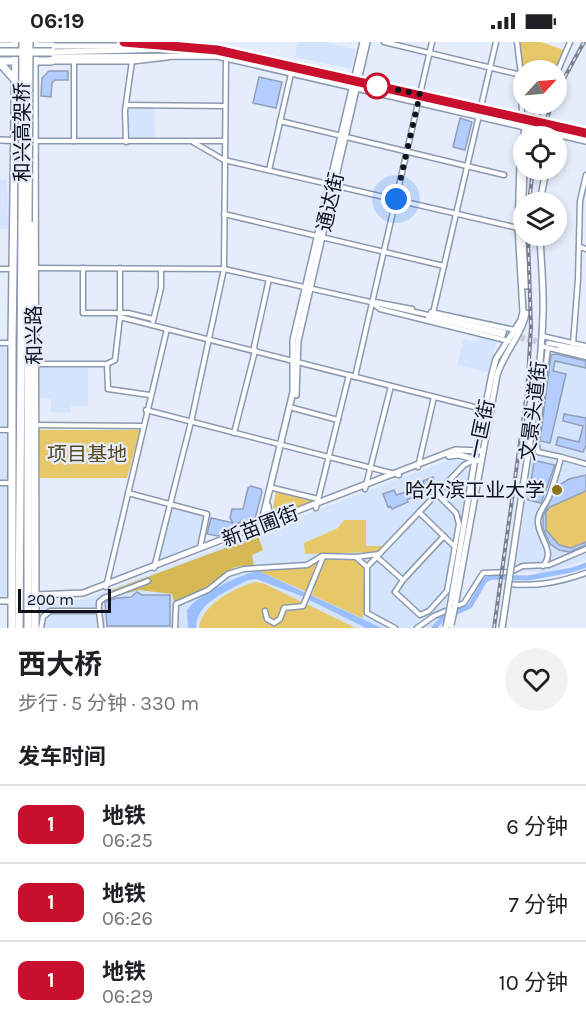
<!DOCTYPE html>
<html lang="zh">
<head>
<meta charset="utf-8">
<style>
  :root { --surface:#fff; --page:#f2f2f2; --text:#202124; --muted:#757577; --line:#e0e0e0 }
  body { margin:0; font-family:Karla,"Noto Sans SC",sans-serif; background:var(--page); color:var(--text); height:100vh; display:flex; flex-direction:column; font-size:22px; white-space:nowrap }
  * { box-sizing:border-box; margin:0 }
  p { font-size:20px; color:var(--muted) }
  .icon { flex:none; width:33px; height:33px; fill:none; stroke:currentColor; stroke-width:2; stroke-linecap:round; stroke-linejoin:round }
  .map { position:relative; height:586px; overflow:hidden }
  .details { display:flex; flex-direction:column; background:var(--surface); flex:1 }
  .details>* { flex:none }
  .badge { padding:0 12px; border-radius:9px; font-size:21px; line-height:39px }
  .needle { width:39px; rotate:64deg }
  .tools { position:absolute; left:513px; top:18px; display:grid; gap:12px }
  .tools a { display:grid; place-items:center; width:54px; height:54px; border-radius:50%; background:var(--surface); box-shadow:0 3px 9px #0003; font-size:30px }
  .scale { position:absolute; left:18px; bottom:15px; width:93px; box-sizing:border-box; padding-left:6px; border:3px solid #0d111a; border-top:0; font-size:16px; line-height:21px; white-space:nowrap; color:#0d111a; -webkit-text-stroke:4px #e5edfd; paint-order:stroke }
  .you { position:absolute; width:30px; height:30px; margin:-15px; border:4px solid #fff; border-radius:50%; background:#1a73e8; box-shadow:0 0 0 9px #1a73e833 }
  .map>.badge { position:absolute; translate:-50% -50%; box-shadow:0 0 0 3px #fff }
  h2 { padding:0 18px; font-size:22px; line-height:54px }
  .round { display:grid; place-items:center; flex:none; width:63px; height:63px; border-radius:32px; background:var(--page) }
  .head { display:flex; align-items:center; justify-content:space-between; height:102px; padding:0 18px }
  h1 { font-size:28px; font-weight:700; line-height:45px }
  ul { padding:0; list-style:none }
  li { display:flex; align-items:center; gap:18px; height:78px; padding:0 18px; border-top:2px solid var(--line) }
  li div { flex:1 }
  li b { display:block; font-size:22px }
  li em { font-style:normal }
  li .badge { min-width:66px; font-weight:700; text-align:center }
  .status { display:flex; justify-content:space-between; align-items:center; height:42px; padding:0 30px; background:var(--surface); direction:ltr }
  .status svg { height:16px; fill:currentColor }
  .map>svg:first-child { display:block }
  .built { fill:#d5e4fd }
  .green { fill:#e6c869 }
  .forest { fill:#d6b855 }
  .water { fill:#9bbffe }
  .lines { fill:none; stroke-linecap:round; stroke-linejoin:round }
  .river { stroke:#9bbffe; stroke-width:5 }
  .building { fill:#b3cefe; stroke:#929fb7; stroke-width:1.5 }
  .minor-tunnel { stroke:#c5ccdb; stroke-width:4; stroke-dasharray:4 2; stroke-linecap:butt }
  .minor-casing { stroke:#8b99b0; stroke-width:7 }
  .major-casing { stroke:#8b99b0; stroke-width:8 }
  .highway-casing { stroke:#8b99b0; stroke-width:10 }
  .minor { stroke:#fff; stroke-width:4 }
  .major { stroke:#fff; stroke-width:5 }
  .highway { stroke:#fff; stroke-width:7 }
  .rail-casing { stroke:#7a808d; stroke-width:4 }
  .rail { stroke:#e5edfd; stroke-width:1.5; stroke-dasharray:4.5; stroke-linecap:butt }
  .major-bridge-casing { stroke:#8b99b0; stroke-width:8; stroke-linecap:butt }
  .highway-bridge-casing { stroke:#8b99b0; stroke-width:10; stroke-linecap:butt }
  .major-bridge { stroke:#fff; stroke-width:5 }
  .highway-bridge { stroke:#fff; stroke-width:7 }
  .line-casing { stroke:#fff; stroke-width:14 }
  .line { stroke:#c8102e; stroke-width:9 }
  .walk { stroke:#0d111a; stroke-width:6; stroke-dasharray:0 10.8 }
  .stop-dot { fill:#fff; stroke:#c8102e; stroke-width:3 }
  .poi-dot { fill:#8c7317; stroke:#e5edfd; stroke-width:2 }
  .labels { text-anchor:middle; stroke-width:4.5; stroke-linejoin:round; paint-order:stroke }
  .street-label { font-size:20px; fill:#0d111a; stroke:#e5edfd }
  .park-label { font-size:20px; fill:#564921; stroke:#e5edfd }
  .poi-label { font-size:20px; fill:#0d111a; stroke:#e5edfd; text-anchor:end }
</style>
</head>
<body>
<div class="status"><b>06:19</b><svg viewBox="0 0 49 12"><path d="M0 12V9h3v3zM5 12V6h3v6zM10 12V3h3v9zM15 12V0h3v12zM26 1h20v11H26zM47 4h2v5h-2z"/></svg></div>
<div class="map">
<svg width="586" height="586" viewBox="0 0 586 586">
  <rect width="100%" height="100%" fill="#e5edfd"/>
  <!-- built -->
  <g class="built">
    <polygon points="298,0 328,0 356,8 351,27 295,15"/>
    <polygon points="128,65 154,65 155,95 127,95"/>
    <polygon points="0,138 7,138 8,187 0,187"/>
    <polygon points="479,294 497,298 489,330 457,323 464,297 477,299"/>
    <polygon points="0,304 9,304 9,385 0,384"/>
    <polygon points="546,308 586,317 586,518 545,531 522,529 517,520"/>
    <polygon points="40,324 88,324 88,364 71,364 70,371 51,370 51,356 40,356"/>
    <polygon points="0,393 8,393 8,554 0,555"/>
    <polygon points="449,418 458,418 469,429 442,586 39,586 40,559 82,558"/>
    <polygon points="171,465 204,473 197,505 157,520"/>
  </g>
  <!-- green -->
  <g class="green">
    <polygon points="519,0 541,0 564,8 556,28 524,28 523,56"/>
    <polygon points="39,388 140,388 127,436 40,436"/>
    <polygon points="276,448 315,458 314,461 279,473 274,471 273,466"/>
    <path d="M586,449v51c-21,10 -26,5 -40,-12 -7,-26 21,-31 40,-39z"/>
    <polygon points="344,478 366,478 366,504 383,504 378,510 305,512 304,501 338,486"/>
    <polygon points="324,517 356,518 363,525 365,570 362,576 312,553"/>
    <polygon points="319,519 307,550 259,529 308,525"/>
    <path d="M256,540l9,2 91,44h-157c2,-23 36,-41 57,-46z"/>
  </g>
  <!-- forest -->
  <polygon class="forest" points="258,494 263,508 252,513 254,523 236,525 224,531 206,546 174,560 172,552 139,548 116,554 112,548"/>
  <!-- water -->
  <path class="water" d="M259,529l123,57h-16l-67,-33 -43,-16 -8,1c-20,11 -52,22 -52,48h-8l-1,-18c9,-14 55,-37 72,-39z"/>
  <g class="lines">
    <!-- river -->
    <polyline class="river" points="434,586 442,577 470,564 485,538 492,535 528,536 572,528 586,523"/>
  </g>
  <!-- building -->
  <g class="building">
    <polygon points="49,29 68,29 68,38 55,38 52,41 51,55 41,54 42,36"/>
    <polygon points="259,35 282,40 276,66 253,61"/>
    <polygon points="460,76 472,80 465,108 453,105"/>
    <polygon points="556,312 586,319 586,326 555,319 553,329 566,332 550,401 540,399 551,313"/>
    <polygon points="564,372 586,376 586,403 583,410 556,403 558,395 579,400 583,384 563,379"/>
    <polygon points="537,419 555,423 541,461 528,458 534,420"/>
    <polygon points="586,433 586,449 550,465 546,470 546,488 559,503 571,506 586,500 586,503 569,510 559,508 550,502 543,486 543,475 556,445 569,437"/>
    <polygon points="433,435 436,444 432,445 434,449 431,451 415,458 413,455 407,458 408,460 392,467 390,464 388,465 383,452 394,448 396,453 409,449 424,443 423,439"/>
    <polygon points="251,444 261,447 262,450 255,477 240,480 218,494 207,492 211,476 233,481 230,476 232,467 243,467 248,446"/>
    <polygon points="137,550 142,553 170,553 170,584 107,584 105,560 117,556 131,555"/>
  </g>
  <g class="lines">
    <!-- minor-tunnel -->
    <g class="minor-tunnel">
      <polyline points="504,290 548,301"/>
      <polyline points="503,293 547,303"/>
    </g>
    <defs>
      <g id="minor">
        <polyline points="384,0 521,33 522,76"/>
        <polyline points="517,0 521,33"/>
        <polyline points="556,33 570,0"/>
        <polyline points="126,63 225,64"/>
        <polyline points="280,79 504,133"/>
        <polyline points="532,79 544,62"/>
        <polyline points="34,99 225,99"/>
        <polyline points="74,99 74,19"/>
        <polyline points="126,100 125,69 132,19"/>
        <polyline points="193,100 224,118 518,186"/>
        <polyline points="269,128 291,32"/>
        <polyline points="224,172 444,224"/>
        <polyline points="580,205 586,207"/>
        <polyline points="34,226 224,227 504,290"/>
        <polyline points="83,226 83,271 128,271 153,277"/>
        <polyline points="120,226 120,275 115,318 107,322 108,347 150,353"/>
        <polyline points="0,227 14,227"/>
        <polyline points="375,260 412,267"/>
        <polyline points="375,263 380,267 509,299"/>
        <polyline points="431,270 515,288"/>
        <polyline points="433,271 496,0"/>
        <polyline points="120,275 486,368"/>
        <polyline points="428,275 503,293"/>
        <polyline points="153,279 161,246 161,227"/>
        <polyline points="542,294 586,304"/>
        <polyline points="0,301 11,301"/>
        <polyline points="548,301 586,308"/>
        <polyline points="573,302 578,237 580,159 586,133"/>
        <polyline points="541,304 586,315"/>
        <polyline points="548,306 536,399 538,410 561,415"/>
        <polyline points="560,306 586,311"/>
        <polyline points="35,322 107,322"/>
        <polyline points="355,335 432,0"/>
        <polyline points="293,366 338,378"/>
        <polyline points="146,368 399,433"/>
        <polyline points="36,383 142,384"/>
        <polyline points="0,388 11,388"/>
        <polyline points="234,391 255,309 254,305 269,237"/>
        <polyline points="418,425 434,355"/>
        <polyline points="0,441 11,441"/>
        <polyline points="273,446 318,457"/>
        <polyline points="365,447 391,344"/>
        <polyline points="128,451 207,472 200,506"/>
        <polyline points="316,466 349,333"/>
        <polyline points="419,470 455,505"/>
        <polyline points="377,515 403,538 395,550 420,573 429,569 447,549 459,482 456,471 437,452"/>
        <polyline points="357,516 367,525"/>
        <path d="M543,524c13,-15 -4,-27 -5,-43 -1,-10 7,-17 11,-26 4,-13 9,-26 12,-40l25,7"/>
        <polyline points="154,526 191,380 224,227 226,16"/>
        <polyline points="403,538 444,494"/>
        <path d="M509,542c28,3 51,-2 77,-11"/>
        <polyline points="106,545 167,287"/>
        <polyline points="99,569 99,560 104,556 148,539"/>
        <polyline points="265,569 267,577 274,581 280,577 284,566 303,564 323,515"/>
        <polyline points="41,586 43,575 50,569 99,569 101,586"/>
        <polyline points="175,586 176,562 208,548 228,532 244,527 307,523 322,514 356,515 379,512"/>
        <polyline points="395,586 367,571 367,525 464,423 474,418"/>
        <polyline points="417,586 434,574 464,561 483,531 510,530 523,524 549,523 586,507"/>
      </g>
      <g id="major">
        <polyline points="52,4 154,4 169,6"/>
        <polyline points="52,10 214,6 536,80"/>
        <polyline points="52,15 217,14 533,87"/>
        <polyline points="51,19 132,19 167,15"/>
        <polyline points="552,91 586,99"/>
        <polyline points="553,94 556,84 586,91"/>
        <polyline points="0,98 26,99"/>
        <polyline points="524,124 522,186 526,244"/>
        <polyline points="540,160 546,128"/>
        <polyline points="296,353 298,299 367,0"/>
        <polyline points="449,414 459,413 481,419"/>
        <polyline points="268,464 269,473 275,478"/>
        <path d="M518,478c10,-68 23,-137 25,-206 1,-26 -2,-52 -3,-78"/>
        <polyline points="260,487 293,350 293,298 363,0"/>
        <polyline points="35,553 83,551 455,408 483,409"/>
        <polyline points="0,559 12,559"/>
        <path d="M455,564l42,-231c7,-22 25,-41 29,-62"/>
        <polyline points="450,566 475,417 492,332 496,317 521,278 523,270 518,185 520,123 526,77"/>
      </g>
      <g id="highway">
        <polyline points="34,0 35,586"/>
        <polyline points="0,4 18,4"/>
        <polyline points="33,4 52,4"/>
        <polyline points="0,19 18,19"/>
        <polyline points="33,19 51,19"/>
        <polyline points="0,21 16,39"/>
        <polyline points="12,586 12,301 16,0"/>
        <polyline points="19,586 22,180"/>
        <polyline points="28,586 28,180"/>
      </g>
    </defs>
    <!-- minor casing -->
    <use href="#minor" class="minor-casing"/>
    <!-- major casing -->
    <use href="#major" class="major-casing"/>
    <!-- highway casing -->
    <use href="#highway" class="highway-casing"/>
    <!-- minor -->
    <use href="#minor" class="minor"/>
    <!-- major -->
    <use href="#major" class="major"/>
    <!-- highway -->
    <use href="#highway" class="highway"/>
    <defs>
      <g id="rail">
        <polyline points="556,51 584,0"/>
        <polyline points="541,94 552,62"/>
        <polyline points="529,160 533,128"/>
        <polyline points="494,586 527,351 531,285 528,194"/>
      </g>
    </defs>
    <!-- rail casing -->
    <use href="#rail" class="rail-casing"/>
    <!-- rail -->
    <use href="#rail" class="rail"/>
    <defs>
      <g id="major-bridge">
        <polyline points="536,80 556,84"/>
        <polyline points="533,87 552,91"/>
        <polyline points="451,583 455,564"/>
        <polyline points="446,585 450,566"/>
        <polyline points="502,586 518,478"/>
      </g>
      <g id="highway-bridge">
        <polyline points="0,10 52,10"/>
        <polyline points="22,180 23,0"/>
        <polyline points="28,180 29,0"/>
      </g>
    </defs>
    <!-- major-bridge casing -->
    <use href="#major-bridge" class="major-bridge-casing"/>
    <!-- highway-bridge casing -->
    <use href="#highway-bridge" class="highway-bridge-casing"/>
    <!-- major-bridge -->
    <use href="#major-bridge" class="major-bridge"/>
    <!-- highway-bridge -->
    <use href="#highway-bridge" class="highway-bridge"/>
  </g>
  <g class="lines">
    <defs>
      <polyline id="line" points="124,0 217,8 586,91"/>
    </defs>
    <!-- line casing -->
    <use href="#line" class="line-casing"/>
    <!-- line -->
    <use href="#line" class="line"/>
    <!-- walk -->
    <polyline class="walk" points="377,44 420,52 396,157"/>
  </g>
  <!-- markers -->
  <circle class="stop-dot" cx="377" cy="44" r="12"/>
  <circle class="poi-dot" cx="557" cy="448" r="6"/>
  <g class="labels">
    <!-- street labels -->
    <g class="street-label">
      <text transform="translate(22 90) rotate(-90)" y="7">和兴高架桥</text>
      <text transform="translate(330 160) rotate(-77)" y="7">通达街</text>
      <text transform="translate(34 293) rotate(-91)" y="7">和兴路</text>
      <text transform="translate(533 369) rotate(-83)" y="7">文景头道街</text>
      <text transform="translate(481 387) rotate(-78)" y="7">一匡街</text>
      <text transform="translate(260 484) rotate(-21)" y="7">新苗圃街</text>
    </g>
    <!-- park labels -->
    <g class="park-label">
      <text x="87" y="419">项目基地</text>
    </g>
    <!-- poi labels -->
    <g class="poi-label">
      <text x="545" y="455">哈尔滨工业大学</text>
    </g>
  </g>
</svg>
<div class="tools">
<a><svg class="needle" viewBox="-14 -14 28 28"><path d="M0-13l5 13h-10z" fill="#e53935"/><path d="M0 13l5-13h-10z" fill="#757577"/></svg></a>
<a><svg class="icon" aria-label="locate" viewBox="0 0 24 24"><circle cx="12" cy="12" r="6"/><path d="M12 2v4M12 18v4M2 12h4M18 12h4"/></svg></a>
<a><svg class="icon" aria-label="layers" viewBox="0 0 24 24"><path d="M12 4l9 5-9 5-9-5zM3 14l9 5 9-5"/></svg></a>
</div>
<div class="scale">200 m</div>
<div class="you" style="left:396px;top:157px"></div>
</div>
<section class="details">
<div class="head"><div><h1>西大桥</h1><p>步行 · 5 分钟 · 330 m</p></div><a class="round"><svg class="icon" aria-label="heart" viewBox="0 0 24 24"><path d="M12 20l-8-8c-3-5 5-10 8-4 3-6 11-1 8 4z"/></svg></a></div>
<h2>发车时间</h2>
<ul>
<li><span class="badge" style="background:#c8102e;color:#fff">1</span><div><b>地铁</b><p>06:25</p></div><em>6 分钟</em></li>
<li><span class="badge" style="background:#c8102e;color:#fff">1</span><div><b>地铁</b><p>06:26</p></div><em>7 分钟</em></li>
<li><span class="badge" style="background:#c8102e;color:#fff">1</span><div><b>地铁</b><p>06:29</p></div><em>10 分钟</em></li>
</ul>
</section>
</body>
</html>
